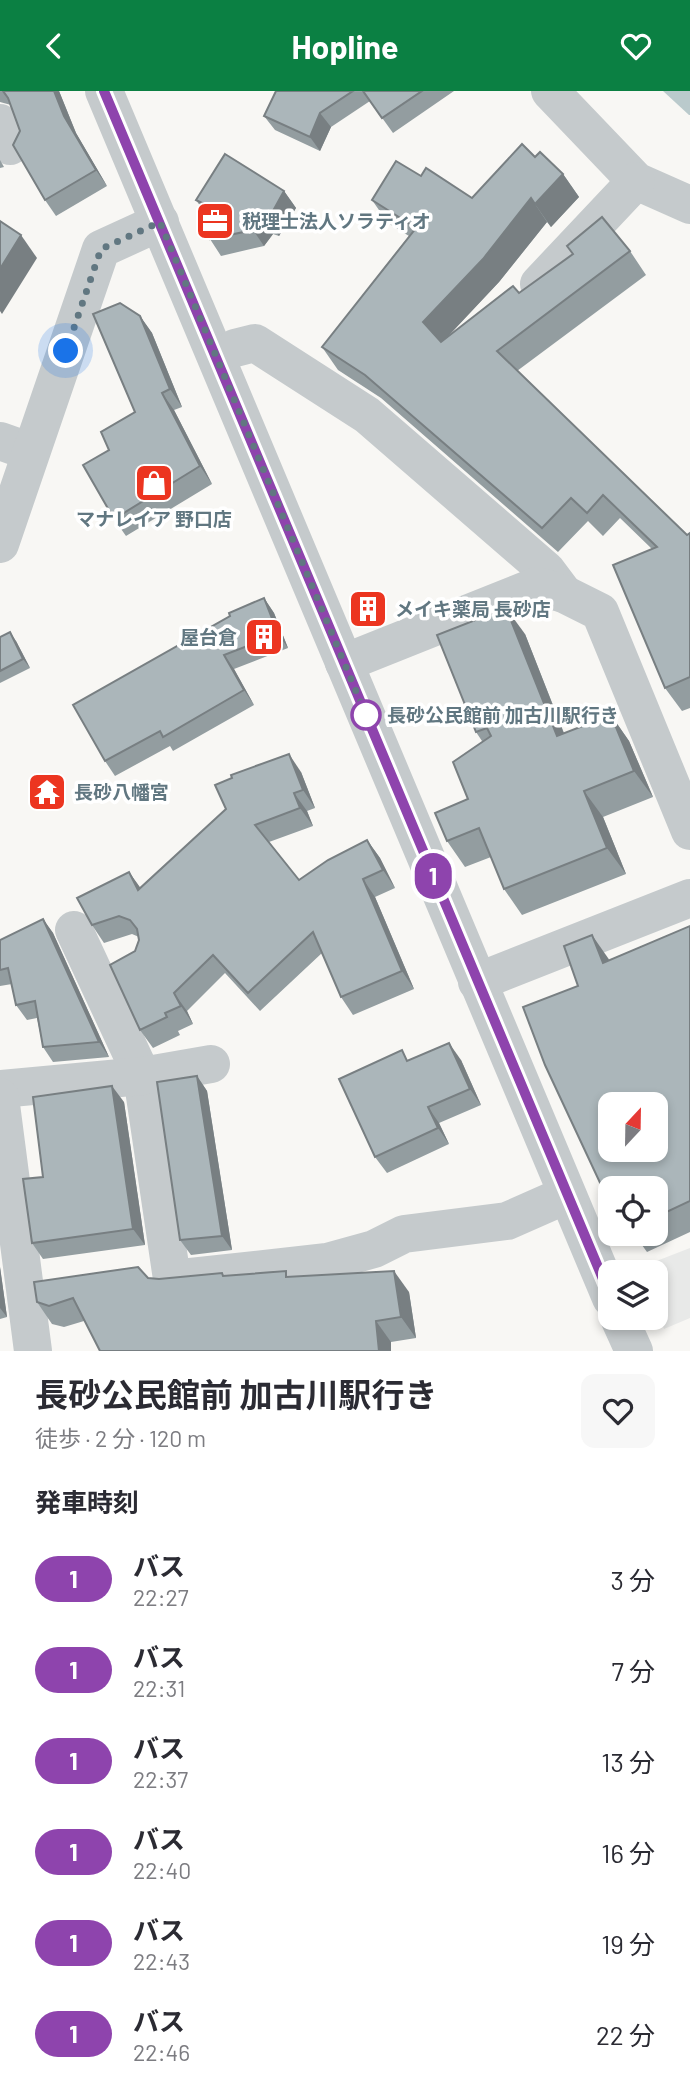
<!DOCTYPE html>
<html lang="ja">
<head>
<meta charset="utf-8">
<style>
  :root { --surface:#fff; --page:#f7f7f7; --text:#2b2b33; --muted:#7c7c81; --accent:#0b8043 }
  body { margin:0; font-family:Barlow,"Noto Sans JP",sans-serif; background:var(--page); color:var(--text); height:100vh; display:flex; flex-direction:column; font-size:26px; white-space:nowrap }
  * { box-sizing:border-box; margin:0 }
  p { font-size:23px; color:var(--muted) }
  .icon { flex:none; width:38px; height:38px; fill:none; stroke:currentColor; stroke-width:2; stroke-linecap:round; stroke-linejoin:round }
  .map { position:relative; height:1260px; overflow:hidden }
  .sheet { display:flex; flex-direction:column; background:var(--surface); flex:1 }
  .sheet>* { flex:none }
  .badge { padding:0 14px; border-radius:23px; font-size:24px; line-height:46px }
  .needle { width:46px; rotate:22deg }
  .fabs { position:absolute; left:598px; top:1001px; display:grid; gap:14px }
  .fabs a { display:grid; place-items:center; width:70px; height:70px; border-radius:14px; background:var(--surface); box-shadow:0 4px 10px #0003; font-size:35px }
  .you { position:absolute; width:35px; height:35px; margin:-18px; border:5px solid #fff; border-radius:50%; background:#1a73e8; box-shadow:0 0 0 10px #1a73e833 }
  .map>.badge { position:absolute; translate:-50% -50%; box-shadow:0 0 0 4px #fff }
  h2 { padding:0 35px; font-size:26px; line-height:63px }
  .round { display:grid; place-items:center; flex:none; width:74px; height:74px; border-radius:14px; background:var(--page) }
  .overview { display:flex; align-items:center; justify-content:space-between; height:119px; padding:0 35px }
  h1 { font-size:33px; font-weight:700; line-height:52px }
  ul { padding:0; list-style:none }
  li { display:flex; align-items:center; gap:21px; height:91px; padding:0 35px }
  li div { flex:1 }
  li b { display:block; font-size:26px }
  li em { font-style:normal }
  li .badge { min-width:77px; font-weight:700; text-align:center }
  header { display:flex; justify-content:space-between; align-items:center; height:91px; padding:0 35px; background:var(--accent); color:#fff; font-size:32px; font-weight:700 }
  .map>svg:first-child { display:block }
  .built { fill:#e8e9e8 }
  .water { fill:#bacacc }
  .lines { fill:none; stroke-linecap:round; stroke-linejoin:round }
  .minor { stroke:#c5cacc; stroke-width:38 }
  .wall { fill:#939da0 }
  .shaded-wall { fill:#787f82 }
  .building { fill:#abb6ba; stroke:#787f82; stroke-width:2; fill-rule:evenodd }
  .line-casing { stroke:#fff; stroke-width:16 }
  .line { stroke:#8e44ad; stroke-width:10 }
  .walk { stroke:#617781; stroke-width:7; stroke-dasharray:0 12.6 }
  .stop-dot { fill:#fff; stroke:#8e44ad; stroke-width:3.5 }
  .labels { text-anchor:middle; stroke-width:7; stroke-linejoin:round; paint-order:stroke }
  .poi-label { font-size:19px; font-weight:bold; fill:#617781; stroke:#fff; text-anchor:start }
  .stop-label { font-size:19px; font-weight:bold; fill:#617781; stroke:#fff; text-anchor:start }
</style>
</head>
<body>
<header><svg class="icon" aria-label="back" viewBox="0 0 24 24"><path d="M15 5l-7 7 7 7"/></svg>Hopline<svg class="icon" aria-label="heart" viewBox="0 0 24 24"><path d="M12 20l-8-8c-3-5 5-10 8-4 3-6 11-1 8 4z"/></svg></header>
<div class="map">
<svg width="690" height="1260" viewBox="0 0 690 1260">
  <rect width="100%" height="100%" fill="#f8f7f4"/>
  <!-- built -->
  <polygon class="built" points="690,1157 690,1227 664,1238 656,1216 656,1181 643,1181 641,1176"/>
  <!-- water -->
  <polygon class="water" points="663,0 690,0 690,24 689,24"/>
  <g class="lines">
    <!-- minor -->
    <g class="minor">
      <polyline points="104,0 611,1207"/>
      <polyline points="550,0 636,90 690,114"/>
      <polyline points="0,32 10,55"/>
      <polyline points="539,193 636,90"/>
      <polyline points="235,257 255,252 367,324 546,479 564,503"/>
      <polyline points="0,350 31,361"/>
      <polyline points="0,453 101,158 160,131"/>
      <polyline points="344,572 537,495 564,503 600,521 690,740"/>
      <polyline points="74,839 142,985 172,1188 327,1171 374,1158 404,1143 507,1130 566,1104"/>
      <polyline points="477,891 690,807"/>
      <polyline points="0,998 142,985 211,973"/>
      <polyline points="0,1006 33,1260"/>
      <polyline points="619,1227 634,1260"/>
    </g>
  </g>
  <!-- wall -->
  <g class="wall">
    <polygon points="0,0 59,0 76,42 107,95 56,125 45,109 11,14 0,11"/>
    <polygon points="276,0 454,0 393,42 370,10 331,36 320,60 275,39 264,25"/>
    <polygon points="535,66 563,83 579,106 551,136 547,131 499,191 446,247 519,202 630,160 646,184 517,280 687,444 690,442 690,617 682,620 665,597 652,458 620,427 603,445 588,430 558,461 381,307 338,279 322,256 409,145 388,132 372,109 421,85 472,107"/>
    <polygon points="0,69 4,76 0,77"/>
    <polygon points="284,100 296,117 279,145 273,143 264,155 221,165 210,148 205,122 196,109"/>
    <polygon points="140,225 152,242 182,316 174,319 212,393 126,445 114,428 109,359 135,321"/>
    <polygon points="264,507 274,522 288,557 234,578 254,614 173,660 170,655 115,685 105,670 230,525"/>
    <polygon points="525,543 564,642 611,624 629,650 653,706 603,726 626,783 522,824 504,798 491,766 465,776 447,750 468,708 482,650 476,641"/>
    <polygon points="0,546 16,550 30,577 0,592"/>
    <polygon points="301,681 315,717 307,720 313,735 269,751 299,789 367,749 380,767 395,797 375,806 414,898 353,924 341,906 322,862 260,920 225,882 187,920 193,933 178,940 180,944 153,957 140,939 135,860 139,849 139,846 132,843 104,852 92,834 129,781 140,797"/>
    <polygon points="43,828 53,842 109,966 53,971 43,956 37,927 27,929 16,914 12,893 0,895 0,849"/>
    <polygon points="690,835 690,1141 647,1161 634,1143 656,1143 656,1097 611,1097 611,1113 609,1111 578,895 608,867 609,869"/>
    <polygon points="409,969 461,969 481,1014 439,1032 449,1053 387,1082 375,1066"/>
    <polygon points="197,985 207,1000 232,1159 191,1164 180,1149"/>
    <polygon points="124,1011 145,1154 43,1168 32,1152 43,1086"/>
    <polygon points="0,1176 7,1226 0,1228"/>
    <polygon points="222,1182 224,1185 290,1186 409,1201 416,1247 391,1251 84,1230 64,1236 52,1233 37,1211 148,1187 159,1188"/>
  </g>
  <!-- shaded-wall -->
  <g class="shaded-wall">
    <polygon points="54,0 59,0 76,42 107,95 96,79 64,25"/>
    <polygon points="320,22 331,36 320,60 310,46"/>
    <polygon points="563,83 579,106 551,136 535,113"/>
    <polygon points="284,100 296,117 279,145 268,129"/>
    <polygon points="531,107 547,131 499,191 439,255 423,231"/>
    <polygon points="261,126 273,143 264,155 253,139"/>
    <polygon points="21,144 37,167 2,223 0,220 0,178"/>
    <polygon points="140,225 152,242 182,316 170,298"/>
    <polygon points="162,302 174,319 212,393 200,375"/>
    <polygon points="264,507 274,522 288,557 278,543"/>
    <polygon points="506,517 525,543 575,671 557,645"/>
    <polygon points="10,541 16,550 30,577 23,568"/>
    <polygon points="224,564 234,578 254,614 244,599"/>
    <polygon points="611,624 629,650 653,706 634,680"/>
    <polygon points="289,663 301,681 315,717 303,699"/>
    <polygon points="584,700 603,726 626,783 607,757"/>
    <polygon points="294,702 307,720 313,735 300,717"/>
    <polygon points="367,749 380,767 395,797 383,779"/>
    <polygon points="129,781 142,799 138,799"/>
    <polygon points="363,788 375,806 414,898 402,880"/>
    <polygon points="43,828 53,842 109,966 99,951"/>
    <polygon points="592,844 608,867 620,895 603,872"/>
    <polygon points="174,902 187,920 193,933 181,915"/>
    <polygon points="449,952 461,969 481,1014 470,998"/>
    <polygon points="197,985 207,1000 232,1159 222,1145"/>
    <polygon points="112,995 124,1011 145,1154 133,1138"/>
    <polygon points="428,1016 439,1032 449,1053 438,1037"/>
    <polygon points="0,1176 7,1226 0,1217"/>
    <polygon points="394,1180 409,1201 416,1247 401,1226"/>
    <polygon points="376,1230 391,1251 391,1260 379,1260"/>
  </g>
  <!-- building -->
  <g class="building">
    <polygon points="3,0 54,0 64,25 96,79 45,109 13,54 20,40 8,7"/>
    <polygon points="276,0 353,0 320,22 310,46 264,25"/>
    <polygon points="363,0 422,0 382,27"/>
    <polygon points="522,53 535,66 540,61 563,83 535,113 531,107 483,168 423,231 441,251 513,195 519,202 573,163 567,155 602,126 630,160 497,260 687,444 690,442 690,586 665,597 613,474 657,456 603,404 587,422 571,407 542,437 365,284 322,256 416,137 372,109 396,70 421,85 426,77 472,107"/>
    <polygon points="225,63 284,100 268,129 261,126 253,139 210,148 204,113 196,109"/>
    <polygon points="0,130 21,144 0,178"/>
    <polygon points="120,212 140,225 170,298 162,302 200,375 114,428 83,374 109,359 101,341 135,321 93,223"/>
    <polygon points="264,507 278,543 224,564 244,599 163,646 160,640 105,670 73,614 230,525 229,522"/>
    <polygon points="506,517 557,645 611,624 634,680 584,700 607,757 504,798 479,737 447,750 435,722 468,708 453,671 491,645 487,637 476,641 437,544"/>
    <polygon points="10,541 23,568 0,580 0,546"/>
    <polygon points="289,663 303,699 294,702 300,717 255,734 299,789 328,769 367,749 383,779 363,788 402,880 341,906 313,841 248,902 213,864 174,902 181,915 165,922 167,926 140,939 110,874 135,860 139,849 137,838 130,829 119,825 92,834 77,807 129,781 138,799 226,718 215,694 232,687 231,684"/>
    <polygon points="43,828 99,951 43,956 35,910 16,914 8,877 0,879 0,849"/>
    <path d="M690,835v275l-34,16v-29h-45v14h-2l-64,-137 -22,-58 55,-21 -14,-40 28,-11 11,28zM611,1013h45v46h-45z"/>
    <polygon points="449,952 470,998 428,1016 438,1037 375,1066 339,988 402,959 407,970"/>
    <polygon points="197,985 222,1145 180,1149 157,991"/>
    <polygon points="112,995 133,1138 32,1152 23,1088 43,1086 33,1006"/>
    <polygon points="138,1176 148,1187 159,1188 222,1182 223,1185 286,1180 286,1186 394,1180 401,1226 376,1230 379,1260 100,1260 73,1207 49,1215 37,1211 34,1191"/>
  </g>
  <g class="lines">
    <defs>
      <polyline id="line" points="104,0 611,1207"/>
    </defs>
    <!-- line casing -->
    <use href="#line" class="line-casing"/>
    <!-- line -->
    <use href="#line" class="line"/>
    <!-- walk -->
    <polyline class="walk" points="66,260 101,158 160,131 366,624"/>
  </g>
  <!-- icons -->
  <defs>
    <symbol id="office-square" viewBox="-11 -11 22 22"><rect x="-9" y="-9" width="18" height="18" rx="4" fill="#ec3520" stroke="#fff"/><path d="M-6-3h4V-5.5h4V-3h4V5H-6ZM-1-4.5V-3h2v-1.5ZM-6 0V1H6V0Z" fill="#fff"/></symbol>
    <symbol id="shop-square" viewBox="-11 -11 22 22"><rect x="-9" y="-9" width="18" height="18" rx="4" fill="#ec3520" stroke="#fff"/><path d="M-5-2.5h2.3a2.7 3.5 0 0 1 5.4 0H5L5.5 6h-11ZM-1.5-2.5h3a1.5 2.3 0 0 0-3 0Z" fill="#fff"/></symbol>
    <symbol id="building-square" viewBox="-11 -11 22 22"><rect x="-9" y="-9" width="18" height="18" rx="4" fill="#ec3520" stroke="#fff"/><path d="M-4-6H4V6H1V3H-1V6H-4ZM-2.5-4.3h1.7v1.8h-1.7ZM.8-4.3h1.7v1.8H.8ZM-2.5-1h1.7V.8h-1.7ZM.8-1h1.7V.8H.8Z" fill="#fff"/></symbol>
    <symbol id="temple-square" viewBox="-11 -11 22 22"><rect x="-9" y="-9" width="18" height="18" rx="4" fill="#ec3520" stroke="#fff"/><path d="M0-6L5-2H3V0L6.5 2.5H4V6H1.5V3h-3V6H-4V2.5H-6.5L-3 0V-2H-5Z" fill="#fff"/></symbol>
  </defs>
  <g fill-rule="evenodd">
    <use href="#office-square" x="193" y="108" width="44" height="44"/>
    <use href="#shop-square" x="132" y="370" width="44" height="44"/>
    <use href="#building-square" x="346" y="496" width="44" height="44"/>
    <use href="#building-square" x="242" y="524" width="44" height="44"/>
    <use href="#temple-square" x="25" y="679" width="44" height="44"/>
  </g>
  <!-- markers -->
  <circle class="stop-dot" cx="366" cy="624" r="14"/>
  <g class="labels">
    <!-- poi labels -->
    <g class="poi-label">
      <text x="242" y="137">税理士法人ソラティオ</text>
      <text x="154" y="435" text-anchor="middle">マナレイア 野口店</text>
      <text x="395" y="525">メイキ薬局 長砂店</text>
      <text x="237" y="553" text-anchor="end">屋台倉</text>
      <text x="74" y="708">長砂八幡宮</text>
    </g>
    <!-- stop labels -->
    <g class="stop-label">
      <text x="387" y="631">長砂公民館前 加古川駅行き</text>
    </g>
  </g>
</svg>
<div class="fabs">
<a><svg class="needle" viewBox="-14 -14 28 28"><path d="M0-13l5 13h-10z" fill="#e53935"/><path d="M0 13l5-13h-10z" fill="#7c7c81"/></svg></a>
<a><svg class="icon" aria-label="locate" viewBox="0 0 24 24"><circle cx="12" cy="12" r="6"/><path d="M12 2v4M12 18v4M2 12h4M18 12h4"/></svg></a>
<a><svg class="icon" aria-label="layers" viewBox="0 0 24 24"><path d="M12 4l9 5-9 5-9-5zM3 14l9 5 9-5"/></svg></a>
</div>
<div class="you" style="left:66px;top:260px"></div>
<b class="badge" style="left:433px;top:785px;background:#8e44ad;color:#fff">1</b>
</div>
<section class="sheet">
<div class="overview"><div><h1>長砂公民館前 加古川駅行き</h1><p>徒歩 · 2 分 · 120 m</p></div><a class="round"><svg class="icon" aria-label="heart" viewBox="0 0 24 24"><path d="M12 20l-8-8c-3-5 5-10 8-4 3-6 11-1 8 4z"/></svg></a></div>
<h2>発車時刻</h2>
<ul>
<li><span class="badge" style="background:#8e44ad;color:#fff">1</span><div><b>バス</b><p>22:27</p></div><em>3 分</em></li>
<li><span class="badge" style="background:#8e44ad;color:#fff">1</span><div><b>バス</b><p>22:31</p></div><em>7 分</em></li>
<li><span class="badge" style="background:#8e44ad;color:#fff">1</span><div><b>バス</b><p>22:37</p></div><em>13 分</em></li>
<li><span class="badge" style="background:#8e44ad;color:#fff">1</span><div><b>バス</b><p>22:40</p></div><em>16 分</em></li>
<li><span class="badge" style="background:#8e44ad;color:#fff">1</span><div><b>バス</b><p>22:43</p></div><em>19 分</em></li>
<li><span class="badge" style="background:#8e44ad;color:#fff">1</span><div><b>バス</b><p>22:46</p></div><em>22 分</em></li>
</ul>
</section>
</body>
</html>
